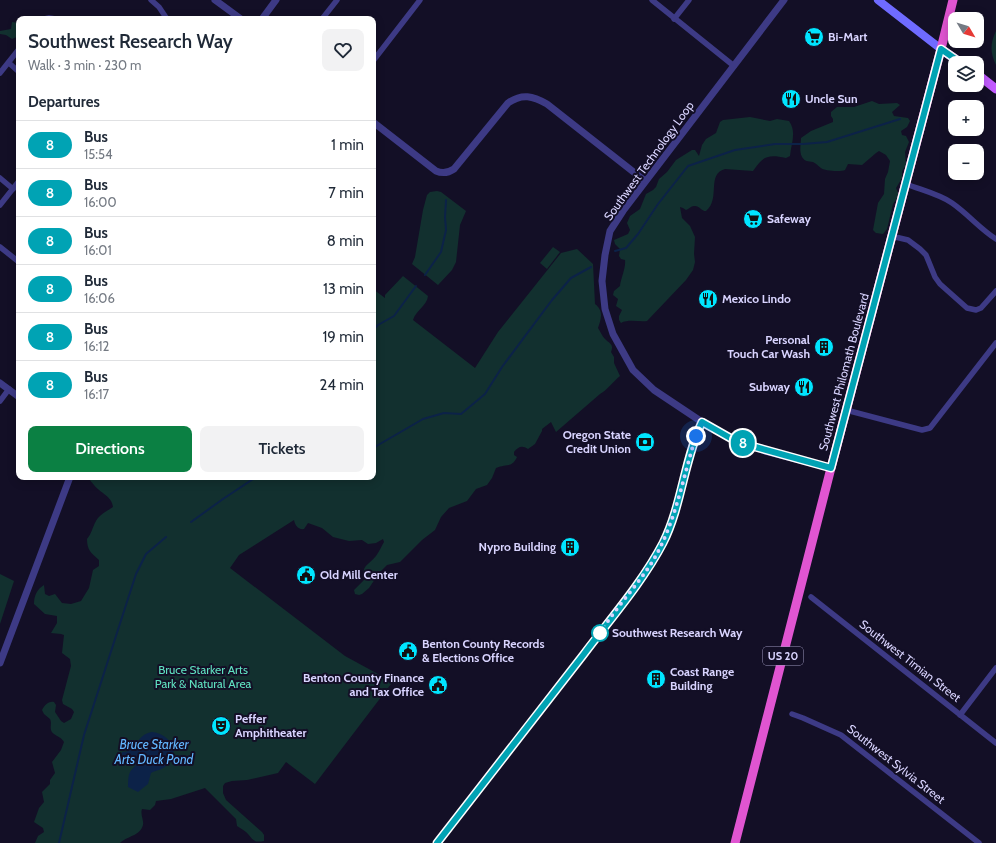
<!DOCTYPE html>
<html lang="en">
<head>
<meta charset="utf-8">
<style>
  :root { --surface:#fff; --page:#f2f2f3; --text:#1f2937; --muted:#747a83; --line:#e0e1e3; --accent:#0b8043 }
  body { margin:0; font-family:Cabin,sans-serif; background:var(--page); color:var(--text); height:100vh; display:flex; flex-direction:column; font-size:15px; white-space:nowrap }
  * { box-sizing:border-box; margin:0 }
  p { font-size:13px; color:var(--muted) }
  .icon { flex:none; width:22px; height:22px; fill:none; stroke:currentColor; stroke-width:2; stroke-linecap:round; stroke-linejoin:round }
  .map { position:relative; flex:1; overflow:hidden }
  .side { position:absolute; left:16px; top:16px; width:360px; height:464px; display:flex; flex-direction:column; background:var(--surface); border-radius:8px; box-shadow:0 2px 10px #0003 }
  .side>* { flex:none }
  .badge { padding:0 8px; border-radius:13px; font-size:14px; line-height:26px }
  .needle { width:26px; rotate:128deg }
  .tools { position:absolute; left:948px; top:12px; display:grid; gap:8px }
  .tools a { display:grid; place-items:center; width:36px; height:36px; border-radius:8px; background:var(--surface); box-shadow:0 2px 10px #0003; font-size:20px }
  .you { position:absolute; width:20px; height:20px; margin:-10px; border:3px solid #fff; border-radius:50%; background:#1a73e8; box-shadow:0 0 0 6px #1a73e833 }
  .map>.badge { position:absolute; translate:-50% -50%; box-shadow:0 0 0 2px #fff }
  h2 { padding:0 12px; font-size:15px; line-height:36px }
  .round { display:grid; place-items:center; flex:none; width:42px; height:42px; border-radius:8px; background:var(--page) }
  .headline { display:flex; align-items:center; justify-content:space-between; height:68px; padding:0 12px }
  h1 { font-size:19px; font-weight:600; line-height:30px }
  .cta { display:flex; gap:8px; margin-top:auto; padding:8px 12px }
  .cta a { flex:1; height:46px; border-radius:8px; background:var(--accent); color:#fff; font-size:16px; font-weight:600; line-height:46px; text-align:center }
  .cta a+a { background:var(--page); color:var(--text) }
  ul { padding:0; list-style:none }
  li { display:flex; align-items:center; gap:12px; height:48px; padding:0 12px; border-top:1px solid var(--line) }
  li div { flex:1 }
  li b { display:block; font-size:15px }
  li em { font-style:normal }
  li .badge { min-width:44px; font-weight:700; text-align:center }
  .map>svg:first-child { display:block }
  .green { fill:#12302f }
  .water { fill:#0c2248 }
  .lines { fill:none; stroke-linecap:round; stroke-linejoin:round }
  .stream { stroke:#0c2248; stroke-width:2 }
  .minor { stroke:#3d3a85; stroke-width:5.5 }
  .tertiary { stroke:#3d3a85; stroke-width:7 }
  .secondary { stroke:#6f6bff; stroke-width:8 }
  .primary { stroke:#c25bff; stroke-width:9 }
  .trunk { stroke:#e055d1; stroke-width:9 }
  .line-casing { stroke:#fff; stroke-width:9 }
  .line { stroke:#00a3b4; stroke-width:6 }
  .walk { stroke:#d9d4ff; stroke-width:4; stroke-dasharray:0 7.2 }
  .stop-dot { fill:#fff; stroke:#00a3b4; stroke-width:2 }
  .labels { text-anchor:middle; stroke-width:4; stroke-linejoin:round; paint-order:stroke }
  .shield { fill:#130f26; stroke:#9e99be; stroke-width:1 }
  .shield-label { font-size:11px; font-weight:bold; fill:#d9d4ff }
  .poi-label { font-size:12px; font-weight:bold; fill:#d9d4ff; stroke:#130f26; text-anchor:start }
  .street-label { font-size:12px; fill:#d9d4ff; stroke:#130f26 }
  .stop-label { font-size:12px; font-weight:bold; fill:#d9d4ff; stroke:#130f26; text-anchor:start }
  .park-label { font-size:12px; fill:#5fe0c0; stroke:#130f26 }
  .water-label { font-size:13px; font-style:italic; fill:#62b6ff; stroke:#130f26 }
</style>
</head>
<body>
<div class="map">
<svg width="996" height="843" viewBox="0 0 996 843">
  <rect width="100%" height="100%" fill="#130f26"/>
  <!-- green -->
  <g class="green">
    <polygon points="12,22 19,23 19,36 12,39 6,35 0,34 0,31 11,29"/>
    <path d="M996,31v34c-6,-12 -6,-22 0,-34z"/>
    <path d="M872,101l7,3 18,-1 3,2 -8,7 2,4 14,2 2,3 -3,6 -6,4 1,4 4,1 3,6 -4,10 1,13 -4,6v7l-6,10 3,7 -6,9 -6,25 -4,5 -7,-1 -3,-3 5,-27 6,-9 1,-15 3,-7 2,-11 -4,-6 -7,-4 -3,2 -14,12 -14,-1 -3,6c-4,2 -21,1 -24,-2 -3,-2 -4,-4 -8,-6 -5,-1 -8,0 -11,-5 -3,-6 -1,-13 -1,-19l10,-7 22,-9v-3l-2,-3v-4l6,-5h17z"/>
    <path d="M750,117l20,4 7,-2 12,2c8,11 2,23 1,35l-4,2c-18,-4 -23,-2 -33,13l-28,-2c-19,5 -4,30 -19,42 -5,0 -7,-6 -12,-5 -3,0 -5,3 -8,4l-3,-2 -3,-1 2,11 8,8 5,11 -1,17 1,8 -2,8 -7,10 -39,41c-8,1 -19,-2 -26,2l-2,-3v-4l3,-6 -6,-4 2,-7 -5,-4 1,-4 6,-5c1,-9 6,-18 5,-26l-4,-1 -2,-3 1,-7 -5,-5 -1,-4 14,-6 2,-4 -3,-7 3,-7 10,-7 6,-15 7,-4 3,-3 3,-8 8,-7 9,-12 16,-10h3l4,6 3,-11 4,-6 10,-6 4,-11 3,-2z"/>
    <polygon points="437,191 441,192 466,211 460,225 456,262 452,270 438,285 412,264 415,257 423,210 427,195 430,192"/>
    <polygon points="553,247 560,252 547,269 540,263"/>
    <path d="M577,249l16,15 2,40c9,7 6,15 3,24 2,3 4,8 7,11 5,5 9,5 6,13l3,5v6l6,13c-6,5 -14,15 -20,18l-44,38 -5,-10 -9,7v2l-7,13 -7,5c-6,-4 -10,-2 -14,3v3l3,2c-5,11 -11,7 -21,11l-4,10 -5,7 -11,4 -9,12 -18,7 -8,9 -6,13 -13,10 -22,22 -13,3 -8,8 -10,15 -7,6 -3,1 -4,-1 -1,-4 10,-10c-3,-15 4,-14 12,-24 3,-4 5,-9 8,-14l-1,-3 -7,4 -8,1 -6,-4 -13,1 -16,-4 -11,-9 -14,-5 -4,6c-6,1 -9,-4 -10,-9l-55,35 -9,13 115,88 33,18 13,10 -76,100 -29,-22 -8,11 -31,7 -15,1 -7,2 -2,3v7l3,7 36,32 2,3v6c-10,2 -11,-1 -16,-7 -2,-3 -7,-5 -11,-8l-1,-7 -31,-31 -34,11 -15,2 -1,4 -5,5 -8,-1c-2,6 2,11 1,16 -3,11 -16,11 -23,18h-85l3,-7 6,-4 -1,-4 -9,-6 5,-14 5,-6 -2,-10 8,-8v-4l5,-7 -3,-11 9,-12 3,-8c-3,-6 -12,-7 -13,-12 -1,-4 1,-7 -1,-11l-6,-5 -2,-4c3,-5 6,-9 12,-8l2,3 -1,7 6,9 3,2 7,-4 3,-7 -2,-3 -9,-5 -1,-4 9,-34 -1,-7 -8,-6 2,-18 -3,-1 -10,-1 6,-10v-7l-12,-2 -11,-10c0,-8 3,-15 10,-19l1,9 4,2 6,-2 7,9 9,1 10,-3 8,-13 4,-18 6,-4v-6c-8,-7 -12,-10 -12,-21 5,-6 5,-11 9,-18 3,-6 11,-10 17,-14 -1,-11 -13,-14 -19,-22 -2,-2 -4,-5 -6,-8h285v-188l12,9v-3l18,-19 25,20c-1,10 -12,14 -15,24l62,48 23,-36 63,-79z"/>
    <polygon points="0,574 14,581 0,624"/>
  </g>
  <!-- water -->
  <path class="water" d="M152,732c18,2 30,20 14,34 -4,4 -10,4 -15,7l-3,11 -10,8 -10,-5c0,-5 0,-11 2,-15 3,-5 7,-5 6,-12l-5,-4 -9,-1v-3c17,0 12,-17 30,-20z"/>
  <g class="lines">
    <!-- stream -->
    <g class="stream">
      <polyline points="615,251 626,248 638,234 658,204 688,166 735,150 775,144 803,144 827,142 900,119"/>
      <polyline points="425,275 441,252 446,230 445,217 446,200"/>
      <polyline points="373,330 378,325 394,316 416,286"/>
      <polyline points="373,448 423,419 444,413 461,414 485,394 502,367 552,300 571,278 591,267"/>
      <polyline points="191,522 223,499 256,477"/>
      <polyline points="59,843 84,735 136,574 146,554 166,537"/>
    </g>
    <!-- minor -->
    <g class="minor">
      <polyline points="151,0 159,7 167,19"/>
      <polyline points="652,0 734,66"/>
      <polyline points="44,19 49,18 56,19"/>
      <polyline points="322,19 337,0"/>
      <polyline points="674,19 689,0"/>
      <polyline points="373,61 420,0"/>
      <polyline points="9,63 19,72"/>
      <polyline points="0,73 19,49"/>
      <polyline points="0,178 13,189"/>
      <path d="M906,184c15,6 33,10 46,19 16,11 28,26 44,36"/>
      <polyline points="0,205 19,181"/>
      <polyline points="891,236 908,240 920,249 926,255 935,277 940,284 967,308 976,310 981,308 996,291"/>
      <polyline points="0,247 19,262"/>
      <polyline points="0,401 9,389"/>
      <polyline points="846,410 922,430 930,428 996,343"/>
      <polyline points="811,597 996,743"/>
      <polyline points="792,714 803,718 841,735 979,843"/>
      <polyline points="960,715 996,668"/>
    </g>
    <!-- tertiary -->
    <g class="tertiary">
      <polyline points="215,0 241,19"/>
      <polyline points="784,0 623,211 610,231 605,255 602,281 605,309 613,334 633,370 654,390 702,422 732,439 765,451 831,468"/>
      <polyline points="262,19 276,0"/>
      <path d="M373,122l63,49c7,3 12,2 18,-2l54,-66c14,-10 25,-7 39,1l98,77"/>
      <polyline points="0,383 19,397"/>
      <polyline points="0,663 70,477"/>
      <path d="M437,843c49,-64 100,-127 149,-192 26,-35 57,-69 77,-108 19,-38 21,-83 39,-121"/>
    </g>
    <!-- secondary -->
    <polyline class="secondary" points="878,0 941,49"/>
    <!-- primary -->
    <g class="primary">
      <polyline points="941,49 961,63"/>
      <polyline points="977,74 996,89"/>
    </g>
    <!-- trunk -->
    <polyline class="trunk" points="735,843 831,468 941,49 953,0"/>
  </g>
  <g class="lines">
    <defs>
      <path id="line" d="M437,843c49,-63 98,-126 147,-189 27,-36 58,-71 79,-111 19,-38 21,-83 39,-121l30,17 16,6 83,23 110,-419 20,14"/>
    </defs>
    <!-- line casing -->
    <use href="#line" class="line-casing"/>
    <!-- line -->
    <use href="#line" class="line"/>
    <!-- walk -->
    <path class="walk" d="M600,633c16,-26 38,-48 54,-74 22,-38 29,-82 42,-123"/>
  </g>
  <!-- icons -->
  <defs>
    <symbol id="supermarket-disc" viewBox="-11 -11 22 22"><circle r="9.5" fill="#00e5ff" stroke="#130f26"/><path d="M-6-5.5h2.5l.6 2H6L4.5 2H-2.5L-4.4-4H-6ZM-1.5 3.2a1.3 1.3 0 1 0 .1 0ZM3 3.2a1.3 1.3 0 1 0 .1 0Z" fill="#111"/></symbol>
    <symbol id="restaurant-disc" viewBox="-11 -11 22 22"><circle r="9.5" fill="#00e5ff" stroke="#130f26"/><path d="M-5-6h1v4h1v-4h1v4h1v-4h1v5L-1.5 .5V6h-2V.5L-5-1ZM5-6V6H3V1.5H1.5Q1.5-4 5-6Z" fill="#111"/></symbol>
    <symbol id="building-disc" viewBox="-11 -11 22 22"><circle r="9.5" fill="#00e5ff" stroke="#130f26"/><path d="M-4-6H4V6H1V3H-1V6H-4ZM-2.5-4.3h1.7v1.8h-1.7ZM.8-4.3h1.7v1.8H.8ZM-2.5-1h1.7V.8h-1.7ZM.8-1h1.7V.8H.8Z" fill="#111"/></symbol>
    <symbol id="bank-disc" viewBox="-11 -11 22 22"><circle r="9.5" fill="#00e5ff" stroke="#130f26"/><path d="M-6-4H6V4H-6ZM0-2.3a2.3 2.3 0 1 0 0 4.6a2.3 2.3 0 1 0 0-4.6Z" fill="#111"/></symbol>
    <symbol id="civic-disc" viewBox="-11 -11 22 22"><circle r="9.5" fill="#00e5ff" stroke="#130f26"/><path d="M-.6-6.5H3V-4.5H.6V-3L4-1V1h2V6H-6V1h2V-1L-.6-3ZM-1.2 2.5V6h2.4V2.5Z" fill="#111"/></symbol>
    <symbol id="theatre-disc" viewBox="-11 -11 22 22"><circle r="9.5" fill="#00e5ff" stroke="#130f26"/><path d="M-5-5.5Q0-4 5-5.5V0Q5 5 0 6Q-5 5-5 0ZM-3.3-2.5H-1v1.5H-3.3ZM1-2.5H3.3v1.5H1ZM-2.8 1Q0 5.5 2.8 1Z" fill="#111"/></symbol>
  </defs>
  <g fill-rule="evenodd">
    <use href="#supermarket-disc" x="803" y="26" width="22" height="22"/>
    <use href="#restaurant-disc" x="780" y="88" width="22" height="22"/>
    <use href="#supermarket-disc" x="742" y="208" width="22" height="22"/>
    <use href="#restaurant-disc" x="697" y="288" width="22" height="22"/>
    <use href="#building-disc" x="813" y="336" width="22" height="22"/>
    <use href="#restaurant-disc" x="793" y="376" width="22" height="22"/>
    <use href="#bank-disc" x="634" y="431" width="22" height="22"/>
    <use href="#building-disc" x="559" y="536" width="22" height="22"/>
    <use href="#civic-disc" x="295" y="564" width="22" height="22"/>
    <use href="#civic-disc" x="397" y="640" width="22" height="22"/>
    <use href="#building-disc" x="645" y="668" width="22" height="22"/>
    <use href="#civic-disc" x="427" y="674" width="22" height="22"/>
    <use href="#theatre-disc" x="210" y="715" width="22" height="22"/>
  </g>
  <!-- markers -->
  <circle class="stop-dot" cx="600" cy="633" r="8"/>
  <g class="labels">
    <!-- shield labels -->
    <rect class="shield" x="763" y="647" width="40" height="18" rx="3"/>
    <g class="shield-label">
      <text x="783" y="660">US 20</text>
    </g>
    <!-- poi labels -->
    <g class="poi-label">
      <text x="828" y="41">Bi-Mart</text>
      <text x="805" y="103">Uncle Sun</text>
      <text x="767" y="223">Safeway</text>
      <text x="722" y="303">Mexico Lindo</text>
      <text x="810" y="344" text-anchor="end">Personal<tspan x="810" dy="14">Touch Car Wash</tspan></text>
      <text x="790" y="391" text-anchor="end">Subway</text>
      <text x="631" y="439" text-anchor="end">Oregon State<tspan x="631" dy="14">Credit Union</tspan></text>
      <text x="556" y="551" text-anchor="end">Nypro Building</text>
      <text x="320" y="579">Old Mill Center</text>
      <text x="422" y="648">Benton County Records<tspan x="422" dy="14">&amp; Elections Office</tspan></text>
      <text x="670" y="676">Coast Range<tspan x="670" dy="14">Building</tspan></text>
      <text x="424" y="682" text-anchor="end">Benton County Finance<tspan x="424" dy="14">and Tax Office</tspan></text>
      <text x="235" y="723">Peffer<tspan x="235" dy="14">Amphitheater</tspan></text>
    </g>
    <!-- street labels -->
    <g class="street-label">
      <text transform="translate(649 161) rotate(-54)" y="4">Southwest Technology Loop</text>
      <text transform="translate(844 372) rotate(-75)" y="4">Southwest Philomath Boulevard</text>
      <text transform="translate(910 661) rotate(38)" y="4">Southwest Timian Street</text>
      <text transform="translate(896 764) rotate(38)" y="4">Southwest Sylvia Street</text>
    </g>
    <!-- stop labels -->
    <g class="stop-label">
      <text x="612" y="637">Southwest Research Way</text>
    </g>
    <!-- park labels -->
    <g class="park-label">
      <text x="203" y="674">Bruce Starker Arts<tspan x="203" dy="14">Park &amp; Natural Area</tspan></text>
    </g>
    <!-- water labels -->
    <g class="water-label">
      <text x="154" y="749">Bruce Starker<tspan x="154" dy="15">Arts Duck Pond</tspan></text>
    </g>
  </g>
</svg>
<div class="tools">
<a><svg class="needle" viewBox="-14 -14 28 28"><path d="M0-13l5 13h-10z" fill="#e53935"/><path d="M0 13l5-13h-10z" fill="#747a83"/></svg></a>
<a><svg class="icon" aria-label="layers" viewBox="0 0 24 24"><path d="M12 4l9 5-9 5-9-5zM3 14l9 5 9-5"/></svg></a>
<a>+</a>
<a>−</a>
</div>
<div class="you" style="left:696px;top:436px"></div>
<b class="badge" style="left:743px;top:443px;background:#00a3b4;color:#fff">8</b>
<section class="side">
<div class="headline"><div><h1>Southwest Research Way</h1><p>Walk · 3 min · 230 m</p></div><a class="round"><svg class="icon" aria-label="heart" viewBox="0 0 24 24"><path d="M12 20l-8-8c-3-5 5-10 8-4 3-6 11-1 8 4z"/></svg></a></div>
<h2>Departures</h2>
<ul>
<li><span class="badge" style="background:#00a3b4;color:#fff">8</span><div><b>Bus</b><p>15:54</p></div><em>1 min</em></li>
<li><span class="badge" style="background:#00a3b4;color:#fff">8</span><div><b>Bus</b><p>16:00</p></div><em>7 min</em></li>
<li><span class="badge" style="background:#00a3b4;color:#fff">8</span><div><b>Bus</b><p>16:01</p></div><em>8 min</em></li>
<li><span class="badge" style="background:#00a3b4;color:#fff">8</span><div><b>Bus</b><p>16:06</p></div><em>13 min</em></li>
<li><span class="badge" style="background:#00a3b4;color:#fff">8</span><div><b>Bus</b><p>16:12</p></div><em>19 min</em></li>
<li><span class="badge" style="background:#00a3b4;color:#fff">8</span><div><b>Bus</b><p>16:17</p></div><em>24 min</em></li>
</ul>
<div class="cta"><a>Directions</a><a>Tickets</a></div>
</section>
</div>
</body>
</html>
